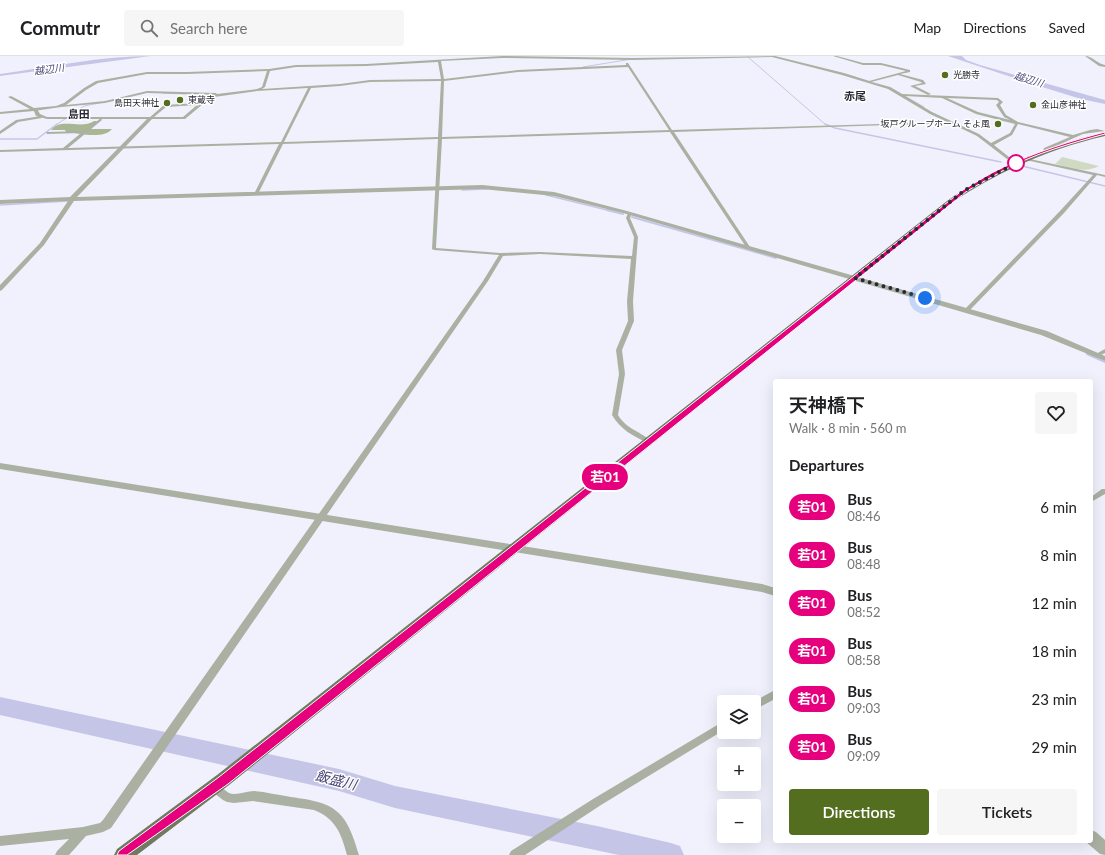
<!DOCTYPE html>
<html lang="en">
<head>
<meta charset="utf-8">
<style>
  :root { --surface:#fff; --page:#f6f6f6; --text:#202124; --muted:#757577; --line:#e0e0e0; --accent:#546e20 }
  body { margin:0; font-family:Lato,"Noto Sans JP",sans-serif; background:var(--page); color:var(--text); height:100vh; display:flex; flex-direction:column; font-size:15px; white-space:nowrap }
  * { box-sizing:border-box; margin:0 }
  p { font-size:13px; color:var(--muted) }
  .icon { flex:none; width:22px; height:22px; fill:none; stroke:currentColor; stroke-width:2; stroke-linecap:round; stroke-linejoin:round }
  .map { position:relative; flex:1; overflow:hidden }
  .drawer { position:absolute; left:773px; top:323px; width:320px; height:464px; display:flex; flex-direction:column; background:var(--surface); border-radius:4px; box-shadow:0 4px 16px #0002 }
  .drawer>* { flex:none }
  .badge { padding:0 8px; border-radius:13px; font-size:14px; line-height:26px }
  .fabs { position:absolute; left:717px; top:639px; display:grid; gap:8px }
  .fabs a { display:grid; place-items:center; width:44px; height:44px; border-radius:4px; background:var(--surface); box-shadow:0 4px 16px #0002; font-size:20px }
  .you { position:absolute; width:20px; height:20px; margin:-10px; border:3px solid #fff; border-radius:50%; background:#1a73e8; box-shadow:0 0 0 6px #1a73e833 }
  .map>.badge { position:absolute; translate:-50% -50%; box-shadow:0 0 0 2px #fff }
  h2 { padding:0 16px; font-size:15px; line-height:36px }
  .round { display:grid; place-items:center; flex:none; width:42px; height:42px; border-radius:4px; background:var(--page) }
  .headline { display:flex; align-items:center; justify-content:space-between; height:68px; padding:0 16px }
  h1 { font-size:19px; font-weight:600; line-height:30px }
  .cta { display:flex; gap:8px; margin-top:auto; padding:8px 16px }
  .cta a { flex:1; height:46px; border-radius:4px; background:var(--accent); color:#fff; font-size:16px; font-weight:600; line-height:46px; text-align:center }
  .cta a+a { background:var(--page); color:var(--text) }
  ul { padding:0; list-style:none }
  li { display:flex; align-items:center; gap:12px; height:48px; padding:0 16px }
  li div { flex:1 }
  li b { display:block; font-size:15px }
  li em { font-style:normal }
  li .badge { min-width:44px; font-weight:700; text-align:center }
  header { display:flex; align-items:center; gap:24px; box-sizing:border-box; height:56px; padding:0 20px; background:var(--surface); border-bottom:1px solid var(--line) }
  header strong { font-size:19px }
  nav { display:flex; gap:22px; margin-inline-start:auto; font-size:14px }
  .search { width:280px; height:36px; background:var(--page); display:flex; align-items:center; gap:10px; box-sizing:border-box; padding:0 14px; border-radius:4px; color:var(--muted); font-size:15px }
  .map>svg:first-child { display:block }
  .green { fill:#d0dac2 }
  .forest { fill:#a8b694 }
  .water { fill:#c5c5e8 }
  .lines { fill:none; stroke-linecap:round; stroke-linejoin:round }
  .stream-far2 { stroke:#c5c5e8; stroke-width:1 }
  .stream-far1 { stroke:#c5c5e8; stroke-width:1.5 }
  .stream { stroke:#c5c5e8; stroke-width:2 }
  .river { fill:#c5c5e8; fill-rule:evenodd }
  .minor { fill:#aab1a2; fill-rule:evenodd }
  .tertiary { fill:#aab1a2; fill-rule:evenodd }
  .primary { fill:#6f7a5f; fill-rule:evenodd }
  .line { fill:#e6007e; stroke:#fff }
  .walk { stroke:#292935; stroke-width:4; stroke-dasharray:0 7.2 }
  .poi-dot { fill:#546e20; stroke:#fff; stroke-width:1.5 }
  .stop-dot { fill:#fff; stroke:#e6007e; stroke-width:2 }
  .labels { text-anchor:middle; stroke-width:3; stroke-linejoin:round; paint-order:stroke }
  .far-poi-label { font-size:9px; fill:#292935; stroke:#fff; text-anchor:start }
  .far-water-label { font-size:10px; font-style:italic; fill:#4a4777; stroke:#fff }
  .far-quarter-label { font-size:11px; font-weight:bold; fill:#292935; stroke:#fff }
  .near-water-label { font-size:14px; font-style:italic; fill:#4a4777; stroke:#fff }
</style>
</head>
<body>
<header>
<strong>Commutr</strong>
<div class="search"><svg class="icon" aria-label="search" viewBox="0 0 24 24"><circle cx="10" cy="10" r="6"/><path d="M15 15l6 6"/></svg>Search here</div>
<nav><a>Map</a><a>Directions</a><a>Saved</a></nav>
</header>
<div class="map">
<svg width="1105" height="799" viewBox="0 0 1105 799">
  <rect width="100%" height="100%" fill="#f1f1fd"/>
  <!-- green -->
  <path class="green" d="M1062,101l37,9c-14,8 -29,1 -44,-2z"/>
  <!-- forest -->
  <path class="forest" d="M94,65h3l-2,4 -4,1 -1,3h22c-9,11 -34,4 -46,3l-1,-2h-14c10,-13 30,0 43,-9z"/>
  <!-- water -->
  <g class="water">
    <path d="M151,0l-151,20v-2c50,-7 101,-18 151,-18z"/>
    <polygon points="948,0 962,0 966,4 980,9 1105,44 1105,48 1081,43 1026,26"/>
  </g>
  <g class="lines">
    <!-- stream-far2 -->
    <g class="stream-far2">
      <polyline points="748,1 826,69"/>
      <polyline points="583,11 632,3"/>
      <polyline points="848,19 891,32 924,51"/>
      <polyline points="162,37 185,38"/>
      <polyline points="56,69 84,50 100,47"/>
    </g>
    <!-- stream-far1 -->
    <g class="stream-far1">
      <polyline points="825,68 835,72 1001,106"/>
      <polyline points="0,83 37,83 57,68"/>
      <polyline points="1018,109 1105,130"/>
      <polyline points="462,134 487,133"/>
      <polyline points="546,139 611,155"/>
      <polyline points="0,149 69,145"/>
    </g>
    <!-- stream -->
    <g class="stream">
      <polyline points="607,154 623,158"/>
      <polyline points="632,161 776,202"/>
      <polyline points="1087,298 1105,306"/>
    </g>
    <!-- river -->
    <polygon class="river" points="0,641 339,713 395,730 597,770 671,787 680,790 684,799 619,799 395,752 339,735 0,659"/>
    <!-- minor -->
    <g class="minor">
      <path d="M502,0l131,2 142,-2 69,17 25,8 37,-10 -25,-6h-18l-30,-9h4l26,7h18l29,7v2l-10,2 23,6 3,4 -11,2 16,8 -3,1 -18,-9 12,-3 -1,-1 -23,-7 -27,7 19,5 12,7 96,4 5,4 -3,3 6,10 12,7 55,13 17,-5 7,-1 8,2 -22,3 -36,16 -1,2h-1l-2,-1 1,-3 26,-11 -52,-13 -6,11 -18,10 15,12 12,3v2h-1l-13,-3 -30,-23 -27,-13 -276,9 76,115 -2,1 -2,-1 -76,-115 -228,7 -6,109 64,5 40,-1 92,4 2,-19 -8,-19 2,-5h4l-2,5 8,19 -5,64 1,20 -12,29 3,24 -7,41c9,15 23,16 34,27l-3,2 -2,-1c-15,-8 -26,-13 -35,-28l7,-41 -3,-24 12,-29 -1,-20 4,-42 -91,-5 -37,2 -15,25 -377,547 -8,4 -17,4 -17,19h-14l2,-4 12,-12 -69,7v-10l83,-9 17,-4 3,-3 380,-539 16,-26 -65,-5 -2,-1 6,-110 -155,5 -25,50 -2,1 -2,-1 25,-50 -279,8v-2l63,-2 18,-15 -34,1 -1,-2 38,-1 17,-13 1,2 -34,28 213,-6 27,-54 -51,3 -43,6 -11,7 -18,15h-34l-2,-1 15,-13 36,-2 14,-8 -67,-2 -42,10 -44,4 -27,4 -34,3v-2l30,-3 -22,-12 3,-1 23,12 22,-2 8,-3 20,-15 12,-7 51,-9h40l82,-3 27,-4 70,-1zM772,1l70,18 46,14 42,25 17,8 -275,8 -44,-67h-2v2l-108,5 -74,9 -3,-18 61,-3 131,2zM438,6l3,17 -71,1 -30,4 -78,5 3,-2 5,-16 26,-4 70,-1zM628,11l41,63 -227,7 2,-56 74,-9zM267,15l-5,16 -5,2 -40,5 -1,-1 -69,-2 -42,10 -39,4 20,-15 12,-7 49,-9h40zM441,25l-3,56 -154,5 27,-54 29,-2 30,-4zM905,40l37,2 34,16 39,10 -5,9 -19,10 -12,-9 -47,-22zM947,42l50,2 2,2 -3,3 8,12 6,3 -32,-8zM197,49l-14,12h-29l12,-10z"/>
      <path d="M1085,0c7,0 13,8 20,9v2l-6,-1z"/>
      <polygon points="41,60 42,62 18,66 0,78 0,75 16,64"/>
      <polygon points="1025,102 1105,119 1105,121 1097,119 1064,157 969,255 965,255 965,253 1060,155 1093,119 1026,104 1025,104"/>
      <polygon points="1105,293 1105,297 1097,301 1094,299"/>
      <polygon points="1102,433 1105,433 1105,438 1091,446 1091,441"/>
      <polygon points="775,634 775,643 754,654 754,646 753,646"/>
      <polygon points="724,665 724,674 601,749 525,799 509,799 511,795 593,743"/>
      <path d="M214,726c6,3 10,8 15,11 7,3 17,-2 25,-2 12,1 24,4 37,6 45,6 55,13 68,58h-12c-6,-22 -11,-36 -33,-45l-61,-9 -19,2 -7,-1 -4,-2 -13,-10 -1,-3 1,-3z"/>
    </g>
    <!-- tertiary -->
    <g class="tertiary">
      <polygon points="33,53 37,53 40,58 47,61 151,61 153,62 77,141 482,129 554,136 627,155 1047,275 1105,300 1105,305 1041,279 623,157 554,140 482,133 74,145 44,189 2,234 0,235 0,229 40,187 68,145 0,148 0,144 70,141 147,63 47,63 36,60"/>
      <polygon points="0,407 762,528 775,532 775,540 762,536 0,413"/>
      <polygon points="1091,774 1096,776 1105,784 1105,799 1100,798 1086,786 1091,785"/>
    </g>
    <!-- primary -->
    <path class="primary" d="M1105,76v4c-56,13 -106,35 -154,67l-722,582 -92,70h-23l3,-6 100,-74 730,-574c49,-34 100,-55 158,-69z"/>
  </g>
  <!-- line -->
  <path class="line" d="M1105,76v2c-33,9 -69,19 -101,36 -12,7 -25,14 -37,21l-739,593 -101,71h-10l2,-4 100,-74 744,-587c14,-8 27,-17 41,-23 32,-15 66,-26 101,-35z"/>
  <g class="lines">
    <!-- walk -->
    <polyline class="walk" points="925,242 855,222 965,134 1016,107"/>
  </g>
  <!-- markers -->
  <g class="poi-dot">
    <circle cx="945" cy="19" r="4"/>
    <circle cx="180" cy="44" r="4"/>
    <circle cx="167" cy="47" r="4"/>
    <circle cx="1033" cy="49" r="4"/>
    <circle cx="998" cy="68" r="4"/>
  </g>
  <circle class="stop-dot" cx="1016" cy="107" r="8"/>
  <g class="labels">
    <!-- far-poi labels -->
    <g class="far-poi-label">
      <text x="953" y="22">光勝寺</text>
      <text x="188" y="47">東蔵寺</text>
      <text x="159" y="50" text-anchor="end">島田天神社</text>
      <text x="1041" y="52">金山彦神社</text>
      <text x="990" y="71" text-anchor="end">坂戸グループホーム そよ風</text>
    </g>
    <!-- far-water labels -->
    <g class="far-water-label">
      <text transform="translate(49 13) rotate(-7)" y="4">越辺川</text>
      <text transform="translate(1029 23) rotate(17)" y="4">越辺川</text>
    </g>
    <!-- far-quarter labels -->
    <g class="far-quarter-label">
      <text x="855" y="44">赤尾</text>
      <text x="79" y="62">島田</text>
    </g>
    <!-- near-water labels -->
    <g class="near-water-label">
      <text transform="translate(336 724) rotate(14)" y="5">飯盛川</text>
    </g>
  </g>
</svg>
<div class="fabs">
<a><svg class="icon" aria-label="layers" viewBox="0 0 24 24"><path d="M12 4l9 5-9 5-9-5zM3 14l9 5 9-5"/></svg></a>
<a>+</a>
<a>−</a>
</div>
<div class="you" style="left:925px;top:242px"></div>
<b class="badge" style="left:605px;top:421px;background:#e6007e;color:#fff">若01</b>
<section class="drawer">
<div class="headline"><div><h1>天神橋下</h1><p>Walk · 8 min · 560 m</p></div><a class="round"><svg class="icon" aria-label="heart" viewBox="0 0 24 24"><path d="M12 20l-8-8c-3-5 5-10 8-4 3-6 11-1 8 4z"/></svg></a></div>
<h2>Departures</h2>
<ul>
<li><span class="badge" style="background:#e6007e;color:#fff">若01</span><div><b>Bus</b><p>08:46</p></div><em>6 min</em></li>
<li><span class="badge" style="background:#e6007e;color:#fff">若01</span><div><b>Bus</b><p>08:48</p></div><em>8 min</em></li>
<li><span class="badge" style="background:#e6007e;color:#fff">若01</span><div><b>Bus</b><p>08:52</p></div><em>12 min</em></li>
<li><span class="badge" style="background:#e6007e;color:#fff">若01</span><div><b>Bus</b><p>08:58</p></div><em>18 min</em></li>
<li><span class="badge" style="background:#e6007e;color:#fff">若01</span><div><b>Bus</b><p>09:03</p></div><em>23 min</em></li>
<li><span class="badge" style="background:#e6007e;color:#fff">若01</span><div><b>Bus</b><p>09:09</p></div><em>29 min</em></li>
</ul>
<div class="cta"><a>Directions</a><a>Tickets</a></div>
</section>
</div>
</body>
</html>
